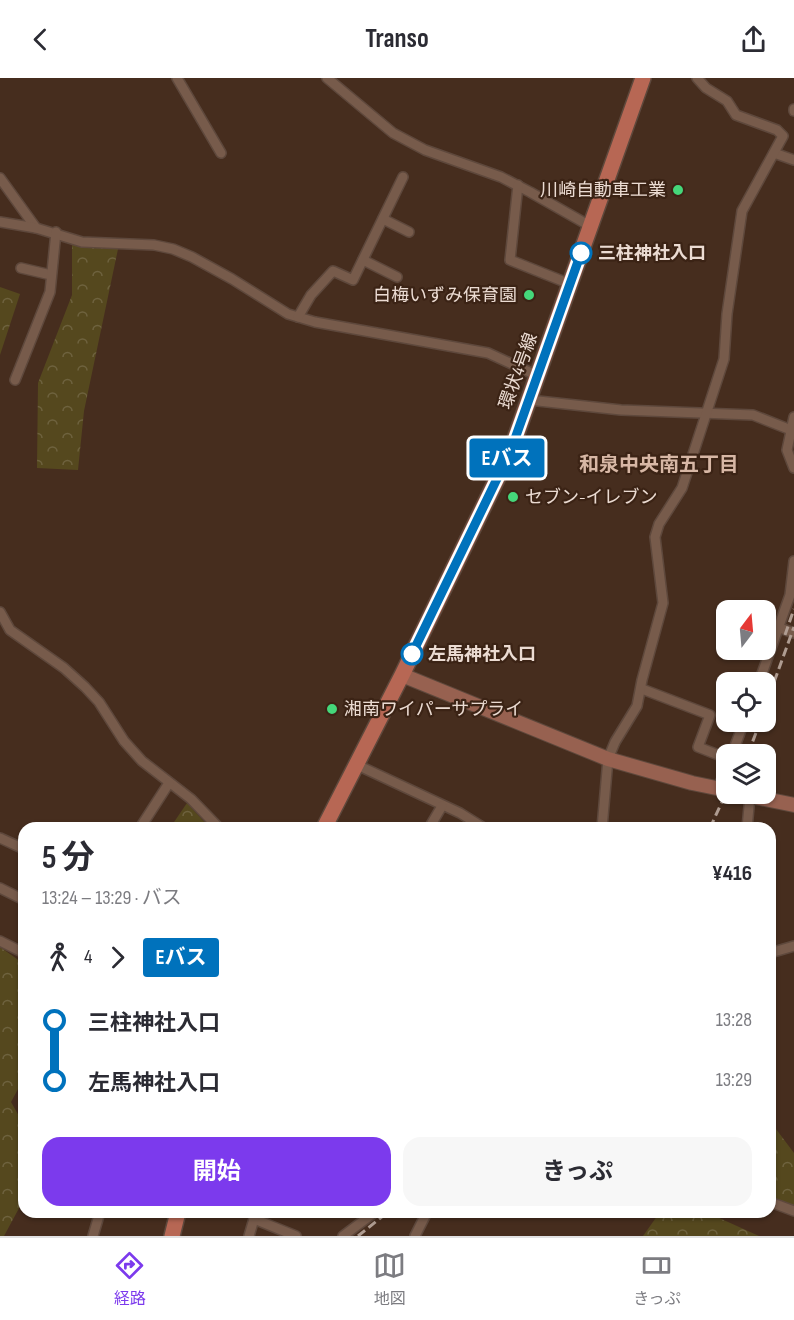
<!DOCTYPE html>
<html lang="ja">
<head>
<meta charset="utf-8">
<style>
  :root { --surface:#fff; --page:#f7f7f7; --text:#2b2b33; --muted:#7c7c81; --line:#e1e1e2; --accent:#7c3aed }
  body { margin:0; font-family:"Sofia Sans Condensed","Noto Sans JP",sans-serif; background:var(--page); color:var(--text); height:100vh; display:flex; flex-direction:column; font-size:22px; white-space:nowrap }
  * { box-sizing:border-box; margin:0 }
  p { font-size:20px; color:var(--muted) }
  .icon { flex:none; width:33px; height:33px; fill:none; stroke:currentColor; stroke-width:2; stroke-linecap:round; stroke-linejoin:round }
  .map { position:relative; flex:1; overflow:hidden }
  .panel { position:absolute; left:18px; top:744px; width:758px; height:396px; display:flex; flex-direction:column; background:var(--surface); border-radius:18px; box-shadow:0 2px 4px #0004 }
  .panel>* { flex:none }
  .badge { padding:0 12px; border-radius:4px; font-size:21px; line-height:39px }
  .needle { width:39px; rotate:16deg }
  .controls { position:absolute; left:716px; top:522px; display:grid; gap:12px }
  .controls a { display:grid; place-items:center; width:60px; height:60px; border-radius:12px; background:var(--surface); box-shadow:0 2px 4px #0004; font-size:30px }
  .map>.badge { position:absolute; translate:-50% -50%; box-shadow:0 0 0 3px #fff }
  .legs { display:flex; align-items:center; gap:9px; height:66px; padding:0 24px; font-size:20px }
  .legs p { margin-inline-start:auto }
  .summary { display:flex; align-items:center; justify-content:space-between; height:102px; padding:0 24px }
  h1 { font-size:33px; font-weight:700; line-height:45px }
  .cta { display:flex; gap:12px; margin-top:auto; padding:12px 24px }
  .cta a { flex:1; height:69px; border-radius:18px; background:var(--accent); color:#fff; font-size:24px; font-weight:700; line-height:69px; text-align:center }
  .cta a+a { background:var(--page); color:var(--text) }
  ul { padding:0 24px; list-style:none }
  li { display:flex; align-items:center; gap:21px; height:60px; font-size:22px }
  li i { display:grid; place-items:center; width:9px; height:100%; margin:0 8px; background:currentColor }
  li i::after { content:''; width:15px; height:15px; margin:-8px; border:4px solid; border-radius:50%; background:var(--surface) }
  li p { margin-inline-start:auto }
  li:first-child i { background:linear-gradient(#0000 50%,currentColor 0) }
  li:last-child i { background:linear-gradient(currentColor 50%,#0000 0) }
  header { display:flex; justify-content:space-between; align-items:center; height:78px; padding:0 24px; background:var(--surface); font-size:27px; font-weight:700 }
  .tab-bar { display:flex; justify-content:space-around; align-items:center; height:84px; border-top:2px solid var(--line); background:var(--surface); font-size:16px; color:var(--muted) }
  .tab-bar a { display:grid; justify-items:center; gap:3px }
  .tab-bar .active { color:var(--accent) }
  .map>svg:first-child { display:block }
  .forest { fill:url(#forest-crowns) }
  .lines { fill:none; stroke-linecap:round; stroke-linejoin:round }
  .street-casing { stroke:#5e483c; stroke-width:12 }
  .secondary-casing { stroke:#5e483c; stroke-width:16 }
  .primary-casing { stroke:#5e483c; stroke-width:18 }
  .street { stroke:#775b4b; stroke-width:9 }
  .secondary { stroke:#976150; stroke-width:14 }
  .primary { stroke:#b76754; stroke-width:15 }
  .rail { stroke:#af9c91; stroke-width:3; stroke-dasharray:9 4.5; stroke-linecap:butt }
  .line-1-casing { stroke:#fff; stroke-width:14 }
  .line-1 { stroke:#0072bc; stroke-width:9 }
  .poi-dot { fill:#45d77a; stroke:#3b2315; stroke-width:2 }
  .stop-1-dot { fill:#fff; stroke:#0072bc; stroke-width:3 }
  .labels { text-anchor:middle; stroke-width:4.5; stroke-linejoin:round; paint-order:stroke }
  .poi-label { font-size:18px; fill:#ebdbd2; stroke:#3b2315; text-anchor:end }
  .stop-label { font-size:18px; font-weight:bold; fill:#ebdbd2; stroke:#3b2315; text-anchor:start }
  .street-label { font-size:18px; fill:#ebdbd2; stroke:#3b2315 }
  .neighbourhood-label { font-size:20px; font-weight:bold; fill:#d7b7a5; stroke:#3b2315 }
</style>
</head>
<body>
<header><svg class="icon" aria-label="back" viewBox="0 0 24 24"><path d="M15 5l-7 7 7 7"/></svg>Transo<svg class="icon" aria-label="share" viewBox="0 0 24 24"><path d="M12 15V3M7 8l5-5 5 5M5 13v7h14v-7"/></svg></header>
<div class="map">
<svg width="794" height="1158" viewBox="0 0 794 1158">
  <defs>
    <pattern id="forest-crowns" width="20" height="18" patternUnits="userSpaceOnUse" patternTransform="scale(1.5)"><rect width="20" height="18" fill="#55481e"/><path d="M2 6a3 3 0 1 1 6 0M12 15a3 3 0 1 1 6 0" fill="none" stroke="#6e623e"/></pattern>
  </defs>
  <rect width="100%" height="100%" fill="#462d1e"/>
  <!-- forest -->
  <g class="forest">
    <polygon points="72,167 118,171 84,333 78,392 37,390 38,305 72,217"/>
    <polygon points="0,209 20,216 0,277"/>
    <polygon points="187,725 208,748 207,750 170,750"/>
    <polygon points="0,869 24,886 24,1000 11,1024 19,1038 24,1041 24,1121 4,1158 0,1158"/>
    <polygon points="770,1043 794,1075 794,1129 779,1125 770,1119"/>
    <polygon points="660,1134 706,1134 759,1158 643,1158"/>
  </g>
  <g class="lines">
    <defs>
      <g id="street">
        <polyline points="177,0 221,75"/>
        <polyline points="327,0 393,55 425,72 501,99 530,114 590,148"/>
        <polyline points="794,31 794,33"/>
        <polyline points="774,75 794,82"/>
        <polyline points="0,100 36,150"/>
        <polyline points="518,107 510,182 570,206"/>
        <polyline points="383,141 409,154"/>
        <polyline points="0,144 36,150 82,164 154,167 173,171 192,179 232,201 288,236 315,244 488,275 538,298"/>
        <polyline points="363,182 397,199"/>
        <polyline points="21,190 51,197"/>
        <polyline points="298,239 311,217 333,193 353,202 403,99"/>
        <polyline points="15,302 50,214 56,154"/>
        <polyline points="529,322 621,332 753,337 791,352"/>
        <polyline points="794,339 787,372 794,390"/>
        <polyline points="0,534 10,552 64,590 85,609 99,624 124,663 142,683 191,721 219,750"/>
        <polyline points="780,550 794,555"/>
        <polyline points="759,604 790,517 794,483"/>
        <polyline points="642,611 710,637 698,669 726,680"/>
        <polyline points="732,676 744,644"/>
        <polyline points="355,686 460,735 484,750"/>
        <polyline points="718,710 726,691"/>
        <polyline points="140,750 169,705"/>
        <polyline points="429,750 442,728"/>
        <polyline points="602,750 608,681 615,664 637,628 642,602 663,525 655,459 659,446 682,410 724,281 727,236 742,133 783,58 777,52 736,37 727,23 706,10 697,0"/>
        <polyline points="747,750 750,718"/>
        <polyline points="0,760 24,771"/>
        <polyline points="0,810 24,822"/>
        <polyline points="0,863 24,875"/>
        <polyline points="770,875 794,868"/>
        <polyline points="770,1124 794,1133"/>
        <polyline points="254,1141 296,1158"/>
        <polyline points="93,1158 100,1134"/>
        <polyline points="249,1158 256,1134"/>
        <polyline points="343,1158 375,1134"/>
        <polyline points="415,1158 427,1134"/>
      </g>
      <g id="secondary">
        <polyline points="402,597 608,681 692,705 726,712"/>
        <polyline points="741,716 794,727"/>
      </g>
      <g id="primary">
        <polyline points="324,750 402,597 511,372 643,0"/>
        <polyline points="172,1158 178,1134"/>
      </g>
    </defs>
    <!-- street casing -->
    <use href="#street" class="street-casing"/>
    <!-- secondary casing -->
    <use href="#secondary" class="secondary-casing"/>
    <!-- primary casing -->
    <use href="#primary" class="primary-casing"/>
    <!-- street -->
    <use href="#street" class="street"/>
    <!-- secondary -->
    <use href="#secondary" class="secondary"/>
    <!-- primary -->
    <use href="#primary" class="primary"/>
    <!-- rail -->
    <g class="rail">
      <polyline points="785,557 794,531"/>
      <polyline points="765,629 794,549"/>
      <polyline points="748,676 760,644"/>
      <polyline points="710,750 726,715"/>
      <polyline points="358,1158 388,1134"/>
    </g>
  </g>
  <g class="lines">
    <defs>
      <polyline id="line-1" points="412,576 511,372 581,175"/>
    </defs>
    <!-- line-1 casing -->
    <use href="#line-1" class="line-1-casing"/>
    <!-- line-1 -->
    <use href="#line-1" class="line-1"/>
  </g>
  <!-- markers -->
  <g class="poi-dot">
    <circle cx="678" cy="112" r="6"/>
    <circle cx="529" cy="217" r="6"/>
    <circle cx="513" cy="419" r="6"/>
    <circle cx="332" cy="631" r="6"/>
  </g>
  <g class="stop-1-dot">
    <circle cx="581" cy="175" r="10"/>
    <circle cx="412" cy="576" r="10"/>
  </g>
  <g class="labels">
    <!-- poi labels -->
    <g class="poi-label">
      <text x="666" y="118">川崎自動車工業</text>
      <text x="517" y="223">白梅いずみ保育園</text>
      <text x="525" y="425" text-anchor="start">セブン-イレブン</text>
      <text x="344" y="637" text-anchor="start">湘南ワイパーサプライ</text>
    </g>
    <!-- stop labels -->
    <g class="stop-label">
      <text x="598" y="181">三柱神社入口</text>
      <text x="428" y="582">左馬神社入口</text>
    </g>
    <!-- street labels -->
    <g class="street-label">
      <text transform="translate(518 293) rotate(-70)" y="6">環状4号線</text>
    </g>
    <!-- neighbourhood labels -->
    <g class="neighbourhood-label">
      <text x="659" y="393">和泉中央南五丁目</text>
    </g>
  </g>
</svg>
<div class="controls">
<a><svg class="needle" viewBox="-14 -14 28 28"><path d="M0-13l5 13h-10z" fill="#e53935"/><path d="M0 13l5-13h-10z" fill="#7c7c81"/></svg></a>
<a><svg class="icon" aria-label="locate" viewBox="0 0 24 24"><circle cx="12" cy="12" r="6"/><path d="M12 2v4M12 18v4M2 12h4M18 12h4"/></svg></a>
<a><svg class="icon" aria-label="layers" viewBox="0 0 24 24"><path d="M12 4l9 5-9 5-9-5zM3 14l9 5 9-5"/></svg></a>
</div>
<b class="badge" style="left:507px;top:380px;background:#0072bc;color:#fff">Eバス</b>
<section class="panel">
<div class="summary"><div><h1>5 分</h1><p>13:24 – 13:29 · バス</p></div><b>¥416</b></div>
<div class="legs"><svg class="icon" aria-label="walk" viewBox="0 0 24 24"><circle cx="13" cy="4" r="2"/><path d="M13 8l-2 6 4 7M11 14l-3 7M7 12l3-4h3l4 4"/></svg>4<svg class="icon" aria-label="forward" viewBox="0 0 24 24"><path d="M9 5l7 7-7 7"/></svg><b class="badge" style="background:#0072bc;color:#fff">Eバス</b></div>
<ul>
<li><i style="color:#0072bc"></i><b>三柱神社入口</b><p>13:28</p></li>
<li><i style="color:#0072bc"></i><b>左馬神社入口</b><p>13:29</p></li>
</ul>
<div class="cta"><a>開始</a><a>きっぷ</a></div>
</section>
</div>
<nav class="tab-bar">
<a class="active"><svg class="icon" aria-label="directions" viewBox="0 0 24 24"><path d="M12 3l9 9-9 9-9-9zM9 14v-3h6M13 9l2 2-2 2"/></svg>経路</a>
<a><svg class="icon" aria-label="map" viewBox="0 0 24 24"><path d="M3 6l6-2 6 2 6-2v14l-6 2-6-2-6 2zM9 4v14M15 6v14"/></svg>地図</a>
<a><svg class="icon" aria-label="tickets" viewBox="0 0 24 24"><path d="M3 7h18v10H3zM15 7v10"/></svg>きっぷ</a>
</nav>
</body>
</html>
